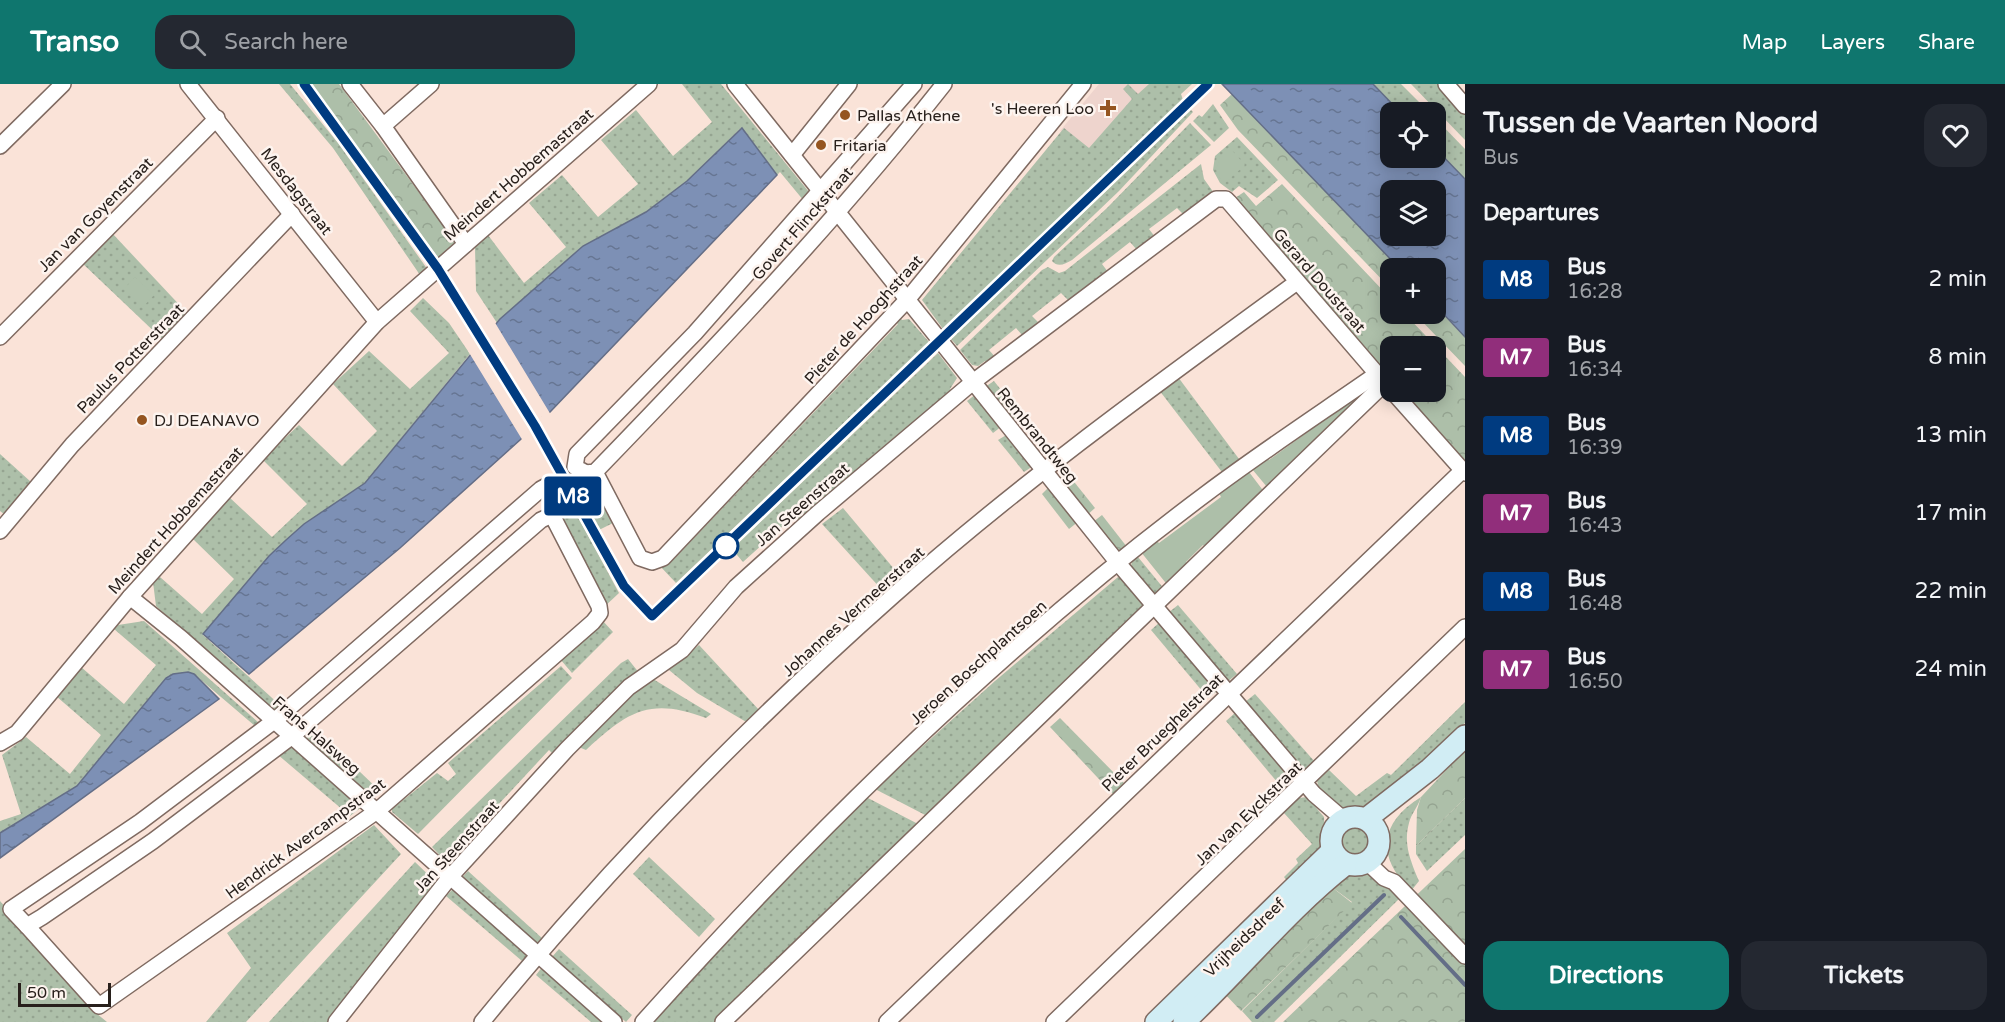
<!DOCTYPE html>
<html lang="en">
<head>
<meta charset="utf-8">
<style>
  :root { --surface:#171b24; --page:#242831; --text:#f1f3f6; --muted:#9ea1a6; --accent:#0f766e }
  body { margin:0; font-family:"Varela Round",sans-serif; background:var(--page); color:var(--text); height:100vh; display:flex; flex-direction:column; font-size:22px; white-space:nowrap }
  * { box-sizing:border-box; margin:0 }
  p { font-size:20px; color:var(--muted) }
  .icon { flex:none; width:33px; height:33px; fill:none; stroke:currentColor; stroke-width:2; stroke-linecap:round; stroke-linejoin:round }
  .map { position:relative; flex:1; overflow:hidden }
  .panel { display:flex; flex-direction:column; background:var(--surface); width:540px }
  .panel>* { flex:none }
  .badge { padding:0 12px; border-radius:4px; font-size:21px; line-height:39px }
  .buttons { position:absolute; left:1380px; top:18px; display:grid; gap:12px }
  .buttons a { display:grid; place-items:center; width:66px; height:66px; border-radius:12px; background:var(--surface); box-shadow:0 3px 15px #0003; font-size:30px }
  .scale { position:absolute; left:18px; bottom:15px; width:93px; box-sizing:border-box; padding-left:6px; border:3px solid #28201c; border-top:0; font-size:16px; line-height:21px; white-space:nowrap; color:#28201c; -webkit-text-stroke:4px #fdf4ef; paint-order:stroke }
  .map>.badge { position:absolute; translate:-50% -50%; box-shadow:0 0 0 3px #fff }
  h2 { padding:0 18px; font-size:22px; line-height:54px }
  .round { display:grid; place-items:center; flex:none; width:63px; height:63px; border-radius:18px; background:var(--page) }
  .head { display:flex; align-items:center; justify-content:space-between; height:102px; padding:0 18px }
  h1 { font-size:28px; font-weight:700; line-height:45px }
  .primary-button { display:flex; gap:12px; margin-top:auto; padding:12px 18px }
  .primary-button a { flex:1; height:69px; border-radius:18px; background:var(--accent); color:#fff; font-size:24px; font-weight:700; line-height:69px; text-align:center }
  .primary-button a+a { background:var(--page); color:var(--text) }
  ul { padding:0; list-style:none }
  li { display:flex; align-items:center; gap:18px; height:78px; padding:0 18px }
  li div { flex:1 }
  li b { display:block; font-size:22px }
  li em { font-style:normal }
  li .badge { min-width:66px; font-weight:700; text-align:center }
  header { display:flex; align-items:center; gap:36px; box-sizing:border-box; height:84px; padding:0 30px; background:var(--accent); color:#fff }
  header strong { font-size:28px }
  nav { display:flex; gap:33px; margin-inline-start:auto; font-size:21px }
  .search { width:420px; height:54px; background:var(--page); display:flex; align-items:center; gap:15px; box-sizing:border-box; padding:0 21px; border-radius:18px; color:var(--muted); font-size:22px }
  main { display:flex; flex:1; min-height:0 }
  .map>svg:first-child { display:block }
  .medical { fill:#eed4cd }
  .grass { fill:url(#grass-dots) }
  .forest { fill:url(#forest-crowns) }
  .green { fill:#adbfa9 }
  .water { fill:url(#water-ripples); stroke:#646e87; stroke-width:1.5; fill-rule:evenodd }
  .pier { fill:#fae3d8 }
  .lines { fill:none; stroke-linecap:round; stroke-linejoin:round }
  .stream { stroke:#646e87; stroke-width:4 }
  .street-casing { stroke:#7f6a61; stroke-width:18 }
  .secondary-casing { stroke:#7f6a61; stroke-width:24 }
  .street { stroke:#fff; stroke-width:15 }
  .secondary { stroke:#d1edf4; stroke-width:21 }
  .line-casing { stroke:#fff; stroke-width:14 }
  .line { stroke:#003b80; stroke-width:9 }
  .poi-dot { fill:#955520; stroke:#fdf4ef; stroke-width:2 }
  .stop-dot { fill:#fff; stroke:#003b80; stroke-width:3 }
  .labels { text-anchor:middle; stroke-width:5; stroke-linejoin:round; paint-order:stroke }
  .poi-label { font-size:16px; fill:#28201c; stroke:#fdf4ef; text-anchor:start }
  .street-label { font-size:16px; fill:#28201c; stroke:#fdf4ef }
</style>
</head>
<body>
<header>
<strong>Transo</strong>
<div class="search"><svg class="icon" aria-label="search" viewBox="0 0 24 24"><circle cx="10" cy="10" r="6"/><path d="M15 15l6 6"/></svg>Search here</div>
<nav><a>Map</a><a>Layers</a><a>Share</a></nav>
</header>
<main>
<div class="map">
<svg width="1465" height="938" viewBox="0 0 1465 938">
  <defs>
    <pattern id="grass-dots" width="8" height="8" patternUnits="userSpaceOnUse" patternTransform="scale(1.5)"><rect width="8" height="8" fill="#adbfa9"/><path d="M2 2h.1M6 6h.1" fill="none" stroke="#95a491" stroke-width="1.8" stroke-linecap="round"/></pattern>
    <pattern id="forest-crowns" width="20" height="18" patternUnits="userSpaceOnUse" patternTransform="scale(1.5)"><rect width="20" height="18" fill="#adbfa9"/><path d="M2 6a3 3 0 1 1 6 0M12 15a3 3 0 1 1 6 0" fill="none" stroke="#95a491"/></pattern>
    <pattern id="water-ripples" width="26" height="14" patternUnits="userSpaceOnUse" patternTransform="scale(1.5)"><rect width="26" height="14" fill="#7d90b5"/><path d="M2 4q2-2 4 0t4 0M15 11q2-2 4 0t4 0" fill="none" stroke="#667592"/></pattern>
  </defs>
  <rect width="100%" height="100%" fill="#fae3d8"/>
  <!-- medical -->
  <polygon class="medical" points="1099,0 1159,0 1090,71 1060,47"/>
  <!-- grass -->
  <g class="grass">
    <polygon points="279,0 290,0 338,59 428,186 420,191 333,64"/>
    <polygon points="682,0 721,0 809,108 804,117 780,88 777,91 741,44 687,97 646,128 583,162 497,239 476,207 475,163 488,151 524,199 566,163 529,119 562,91 598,133 638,100 601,56 636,26 673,72 712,38"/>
    <polygon points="1128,0 1138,10 1149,0 1192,0 1181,10 1183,16 943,245 922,216 1064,44 1089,64 1132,15 1123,5"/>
    <polygon points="1373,0 1401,0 1429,28 1400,28"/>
    <polygon points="1411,0 1439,0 1465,30 1465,56"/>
    <polygon points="1213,20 1229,44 1214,58 1193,37 1199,31 1202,33"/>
    <polygon points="1191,26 1193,28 1119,107 957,262 951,255"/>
    <polygon points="1436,35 1465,65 1465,95 1436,65"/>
    <path d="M1190,39l21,22 -139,115c-7,4 -14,8 -20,1l2,-4 53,-49z"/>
    <polygon points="1237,53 1278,96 1257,114 1239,102 1232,108 1220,99 1213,86 1215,72"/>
    <polygon points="1201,80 1204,95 1214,109 1184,131 1177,124 1149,145 1155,153 1137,166 1130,158 1102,180 1108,188 1068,216 1061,209 1032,232 1038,238 1022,251 1016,244 989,266 996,274 988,281 985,277 978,282 972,281 960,266 1042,186 1048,183 1059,189 1065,187"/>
    <polygon points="111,148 187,229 162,255 81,178"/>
    <polygon points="423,214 449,239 470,270 365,399 323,428 203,551 282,623 275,628 156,522 153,498 160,493 202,530 234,495 193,455 229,413 272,453 307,420 262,375 299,341 342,382 377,347 333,300 369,267 410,305 449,269 410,227"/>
    <polygon points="899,232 902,236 909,235 929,258 676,499 659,481 670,472 674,475 898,240 894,237"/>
    <polygon points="938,269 957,294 950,305 953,309 800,439 794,432 743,478 732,465"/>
    <polygon points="1178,293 1242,379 1225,392 1159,306"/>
    <polygon points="994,297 1020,330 1011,337 985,303"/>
    <polygon points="976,310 1002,342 993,349 967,317"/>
    <polygon points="1008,350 1033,382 1024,388 998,356"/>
    <polygon points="0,370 31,398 4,430 0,427"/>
    <polygon points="567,381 596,399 615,438 599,446"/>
    <polygon points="563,405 619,509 603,524 560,436"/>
    <polygon points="843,424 900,492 882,506 822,440"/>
    <polygon points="1138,473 1165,506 1154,511 1131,483 1132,477"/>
    <path d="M1118,493c10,3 23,19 26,29l-215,211 -54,-28 120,-108z"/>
    <polygon points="1178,521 1237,590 1227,598 1168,529"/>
    <polygon points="602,536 613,548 572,589 560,575"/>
    <polygon points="144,537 259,639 255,642 194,590 173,590 166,594 77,702 0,749 0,737 21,730 2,671 26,653 70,690 101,651 56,612 81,583 124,620 156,581 114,545 118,541"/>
    <polygon points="1161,537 1220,605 1208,614 1151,546"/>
    <polygon points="699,561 760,627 748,639 697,609 669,586"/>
    <polygon points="628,575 640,590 554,671 549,666 460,762 465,768 450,782 432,763 621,579"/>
    <polygon points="561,582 572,594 418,750 392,728 392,725 437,689 448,697 456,690 448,679"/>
    <path d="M653,595l58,35 -5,4c-56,-21 -78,-7 -120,32l-10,-4 60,-58z"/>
    <polygon points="1255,610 1315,678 1305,688 1245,618"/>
    <path d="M1465,618v21l-98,90c-20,-2 -46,-10 -50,-32l12,-11 27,26 31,-23 4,2z"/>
    <polygon points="1236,628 1294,696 1283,705 1226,637"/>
    <polygon points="313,643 381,708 372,715 305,656 304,649"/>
    <polygon points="290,660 363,722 350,732 277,670"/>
    <polygon points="866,713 920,741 714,938 652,938 758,822"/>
    <polygon points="1307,713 1324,733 1325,764 1209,883 1203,876 1287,797 1284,793 1298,779 1296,775 1312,760 1284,729 1299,714"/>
    <path d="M1421,713c-3,10 -10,17 -12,26 -6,21 2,39 10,58l-8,10c-35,-35 -32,-68 10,-94z"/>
    <polygon points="1465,714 1465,751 1427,787 1416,770 1416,762"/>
    <polygon points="374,741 401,770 246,938 206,938 251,884 227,849"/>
    <circle cx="1355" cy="757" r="13"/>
    <polygon points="649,773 715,835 699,853 633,790"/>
    <polygon points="415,778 437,799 330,938 269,938"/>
    <polygon points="1356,786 1372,791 1400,814 1274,938 1252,938 1242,927 1352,818 1333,804 1261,873 1346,789"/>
    <polygon points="468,787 543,855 536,862 460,796"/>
    <polygon points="453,805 529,869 522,877 446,812"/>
    <polygon points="0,817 96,929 107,938 0,938"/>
    <polygon points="559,865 632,931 626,938 551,874"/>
    <polygon points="543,882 606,938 591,938 536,891"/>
  </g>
  <!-- forest -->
  <g class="forest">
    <polygon points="311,0 339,0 457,160 439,175"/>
    <polygon points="1232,10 1399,184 1390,184 1390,204 1238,46 1220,21"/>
    <polygon points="1282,100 1390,214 1390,230 1405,230 1465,293 1465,382 1400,308 1436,308 1436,262 1390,262 1390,296 1235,114 1244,108 1256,122"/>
    <polygon points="1436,223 1465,253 1465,282 1415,230 1436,230"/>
    <polygon points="1067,389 1095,424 1086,432 1058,396"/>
    <polygon points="1050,402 1079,437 1069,445 1042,410"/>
    <polygon points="1102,431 1127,463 1118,471 1093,438"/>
    <polygon points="1060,634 1124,699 1113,710 1050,643"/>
    <polygon points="1465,666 1465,714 1416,762 1417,726 1421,713"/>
    <polygon points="1465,765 1465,938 1283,938"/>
    <polygon points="1333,804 1352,819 1241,927 1224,909"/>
  </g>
  <!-- green -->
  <g class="green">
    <path d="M1230,64l15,17 -20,18c-15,-9 -7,-27 5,-35z"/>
    <polygon points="135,193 154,211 143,223 124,205"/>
    <polygon points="1375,299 1267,403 1252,385 1267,373 1269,376 1338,326 1336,323"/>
    <polygon points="1249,388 1265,409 1206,464 1203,461 1186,478 1189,481 1169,503 1141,468 1156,456 1159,459 1221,413 1219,409"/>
  </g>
  <!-- water -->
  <g class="water">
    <path d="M1222,0h151l27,28h-10v46h46v-9l29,30v158l-29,-31v-38h-37zM1390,106h46v46h-46z"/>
    <path d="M742,44l35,47 -228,238c-15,3 -21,12 -28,26l-121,109 -151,126 -46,-40 66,-78 17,-16 18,-16 61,-41 135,-164 83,-73 63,-34 41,-31z"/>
    <polygon points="188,588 194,590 219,615 0,774 0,749 77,702 166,594 173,590"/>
  </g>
  <!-- pier -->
  <polygon class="pier" points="494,237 551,331 541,333 523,357 468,267"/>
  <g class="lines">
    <!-- stream -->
    <g class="stream">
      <polyline points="1401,833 1465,901"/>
      <polyline points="1257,933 1384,811"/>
    </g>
    <defs>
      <g id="street">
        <polyline points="188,0 377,238"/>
        <polyline points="350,0 383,42 466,160"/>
        <polyline points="735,0 1118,479 1314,710 1343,735"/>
        <path d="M914,0l-219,249 -118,121 -2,13 11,6 9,-1c121,-125 241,-251 349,-388"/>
        <polyline points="1446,0 1465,22"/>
        <polyline points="383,42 431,0"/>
        <polyline points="0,62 63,0"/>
        <polyline points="792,71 849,0"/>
        <polyline points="0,253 217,34"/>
        <polyline points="1393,308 1465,389"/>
        <polyline points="595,388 640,474 652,478 663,474 907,216 1083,0"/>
        <polygon points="552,399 559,416 552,431 541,436 291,653 153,757 42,833 27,842 11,825 140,738 274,637 541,405"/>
        <polyline points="0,447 72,361 292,130"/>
        <polyline points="130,513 181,554 614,938"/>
        <polyline points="0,659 17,649 130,513 377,238 649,0"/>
        <polyline points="1367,778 1384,794 1394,798 1465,872"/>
        <polyline points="27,842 99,922 377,727 593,538 600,529 599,522 552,431"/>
        <polyline points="336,938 450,793 567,665 629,603 682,566 736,503 818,429 973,298 1216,115 1226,115 1229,118 1390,305"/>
        <path d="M482,938c125,-153 264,-296 412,-427 127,-113 266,-213 403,-313"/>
        <path d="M643,938c169,-189 360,-377 564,-529 56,-42 114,-80 170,-119"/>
        <polyline points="723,938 1385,299"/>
        <polyline points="887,938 1463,386"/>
        <polyline points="1054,938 1465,543"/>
      </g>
      <g id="secondary">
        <circle cx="1355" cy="757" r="24"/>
        <polyline points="1366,735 1430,685 1465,652"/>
        <polyline points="1156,938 1332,767"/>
        <path d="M1184,938c55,-51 103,-112 162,-158"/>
      </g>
    </defs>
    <!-- street casing -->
    <use href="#street" class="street-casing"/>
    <!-- secondary casing -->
    <use href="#secondary" class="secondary-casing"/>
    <!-- street -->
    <use href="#street" class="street"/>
    <!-- secondary -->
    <use href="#secondary" class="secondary"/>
  </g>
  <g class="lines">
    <defs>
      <polyline id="line" points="304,0 438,185 535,342 624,502 652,532 1208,0"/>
    </defs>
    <!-- line casing -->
    <use href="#line" class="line-casing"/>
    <!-- line -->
    <use href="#line" class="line"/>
  </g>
  <!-- markers -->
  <g class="poi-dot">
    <path d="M1105 15h6v6h6v6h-6v6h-6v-6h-6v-6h6z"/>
    <circle cx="845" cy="31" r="6"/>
    <circle cx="821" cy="61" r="6"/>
    <circle cx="142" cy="336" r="6"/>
  </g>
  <circle class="stop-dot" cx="726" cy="462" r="12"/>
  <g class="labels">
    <!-- poi labels -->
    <g class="poi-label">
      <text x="1094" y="30" text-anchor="end">'s Heeren Loo</text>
      <text x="857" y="37">Pallas Athene</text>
      <text x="833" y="67">Fritaria</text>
      <text x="154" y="342">DJ DEANAVO</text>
    </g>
    <!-- street labels -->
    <g class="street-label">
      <text transform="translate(518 90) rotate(-41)" y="6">Meindert Hobbemastraat</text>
      <text transform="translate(297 107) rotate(52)" y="6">Mesdagstraat</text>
      <text transform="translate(95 130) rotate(-45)" y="6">Jan van Goyenstraat</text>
      <text transform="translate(802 139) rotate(-49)" y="6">Govert Flinckstraat</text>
      <text transform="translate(1320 196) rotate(49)" y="6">Gerard Doustraat</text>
      <text transform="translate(863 235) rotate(-48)" y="6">Pieter de Hooghstraat</text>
      <text transform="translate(130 274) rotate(-46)" y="6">Paulus Potterstraat</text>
      <text transform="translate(1038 351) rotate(51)" y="6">Rembrandtweg</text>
      <text transform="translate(802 420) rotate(-41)" y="6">Jan Steenstraat</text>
      <text transform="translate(175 436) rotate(-48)" y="6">Meindert Hobbemastraat</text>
      <text transform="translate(853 527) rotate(-42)" y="6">Johannes Vermeerstraat</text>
      <text transform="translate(978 578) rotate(-42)" y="6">Jeroen Boschplantsoen</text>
      <text transform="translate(1162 648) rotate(-44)" y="6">Pieter Brueghelstraat</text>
      <text transform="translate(317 651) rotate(41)" y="6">Frans Halsweg</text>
      <text transform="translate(1248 729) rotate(-44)" y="6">Jan van Eyckstraat</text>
      <text transform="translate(305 754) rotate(-36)" y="6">Hendrick Avercampstraat</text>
      <text transform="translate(456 762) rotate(-48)" y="6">Jan Steenstraat</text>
      <text transform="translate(1244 853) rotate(-44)" y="6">Vrijheidsdreef</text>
    </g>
  </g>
</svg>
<div class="buttons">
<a><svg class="icon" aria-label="locate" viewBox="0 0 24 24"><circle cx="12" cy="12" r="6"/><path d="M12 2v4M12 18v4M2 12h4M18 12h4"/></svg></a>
<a><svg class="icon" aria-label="layers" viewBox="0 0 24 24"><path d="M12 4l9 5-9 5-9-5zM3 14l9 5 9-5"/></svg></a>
<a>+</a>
<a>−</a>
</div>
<div class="scale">50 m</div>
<b class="badge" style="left:573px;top:412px;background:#003b80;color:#fff">M8</b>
</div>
<section class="panel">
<div class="head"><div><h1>Tussen de Vaarten Noord</h1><p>Bus</p></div><a class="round"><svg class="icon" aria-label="heart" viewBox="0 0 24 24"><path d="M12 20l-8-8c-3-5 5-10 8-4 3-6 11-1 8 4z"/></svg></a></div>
<h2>Departures</h2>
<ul>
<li><span class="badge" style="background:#003b80;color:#fff">M8</span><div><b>Bus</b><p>16:28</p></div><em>2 min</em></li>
<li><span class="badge" style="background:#912e7b;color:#fff">M7</span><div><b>Bus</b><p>16:34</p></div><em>8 min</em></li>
<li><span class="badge" style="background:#003b80;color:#fff">M8</span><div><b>Bus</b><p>16:39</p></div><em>13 min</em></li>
<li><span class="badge" style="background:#912e7b;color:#fff">M7</span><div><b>Bus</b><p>16:43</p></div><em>17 min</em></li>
<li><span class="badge" style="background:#003b80;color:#fff">M8</span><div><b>Bus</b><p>16:48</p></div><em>22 min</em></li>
<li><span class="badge" style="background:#912e7b;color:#fff">M7</span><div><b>Bus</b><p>16:50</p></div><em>24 min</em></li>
</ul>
<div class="primary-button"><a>Directions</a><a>Tickets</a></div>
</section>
</main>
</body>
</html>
